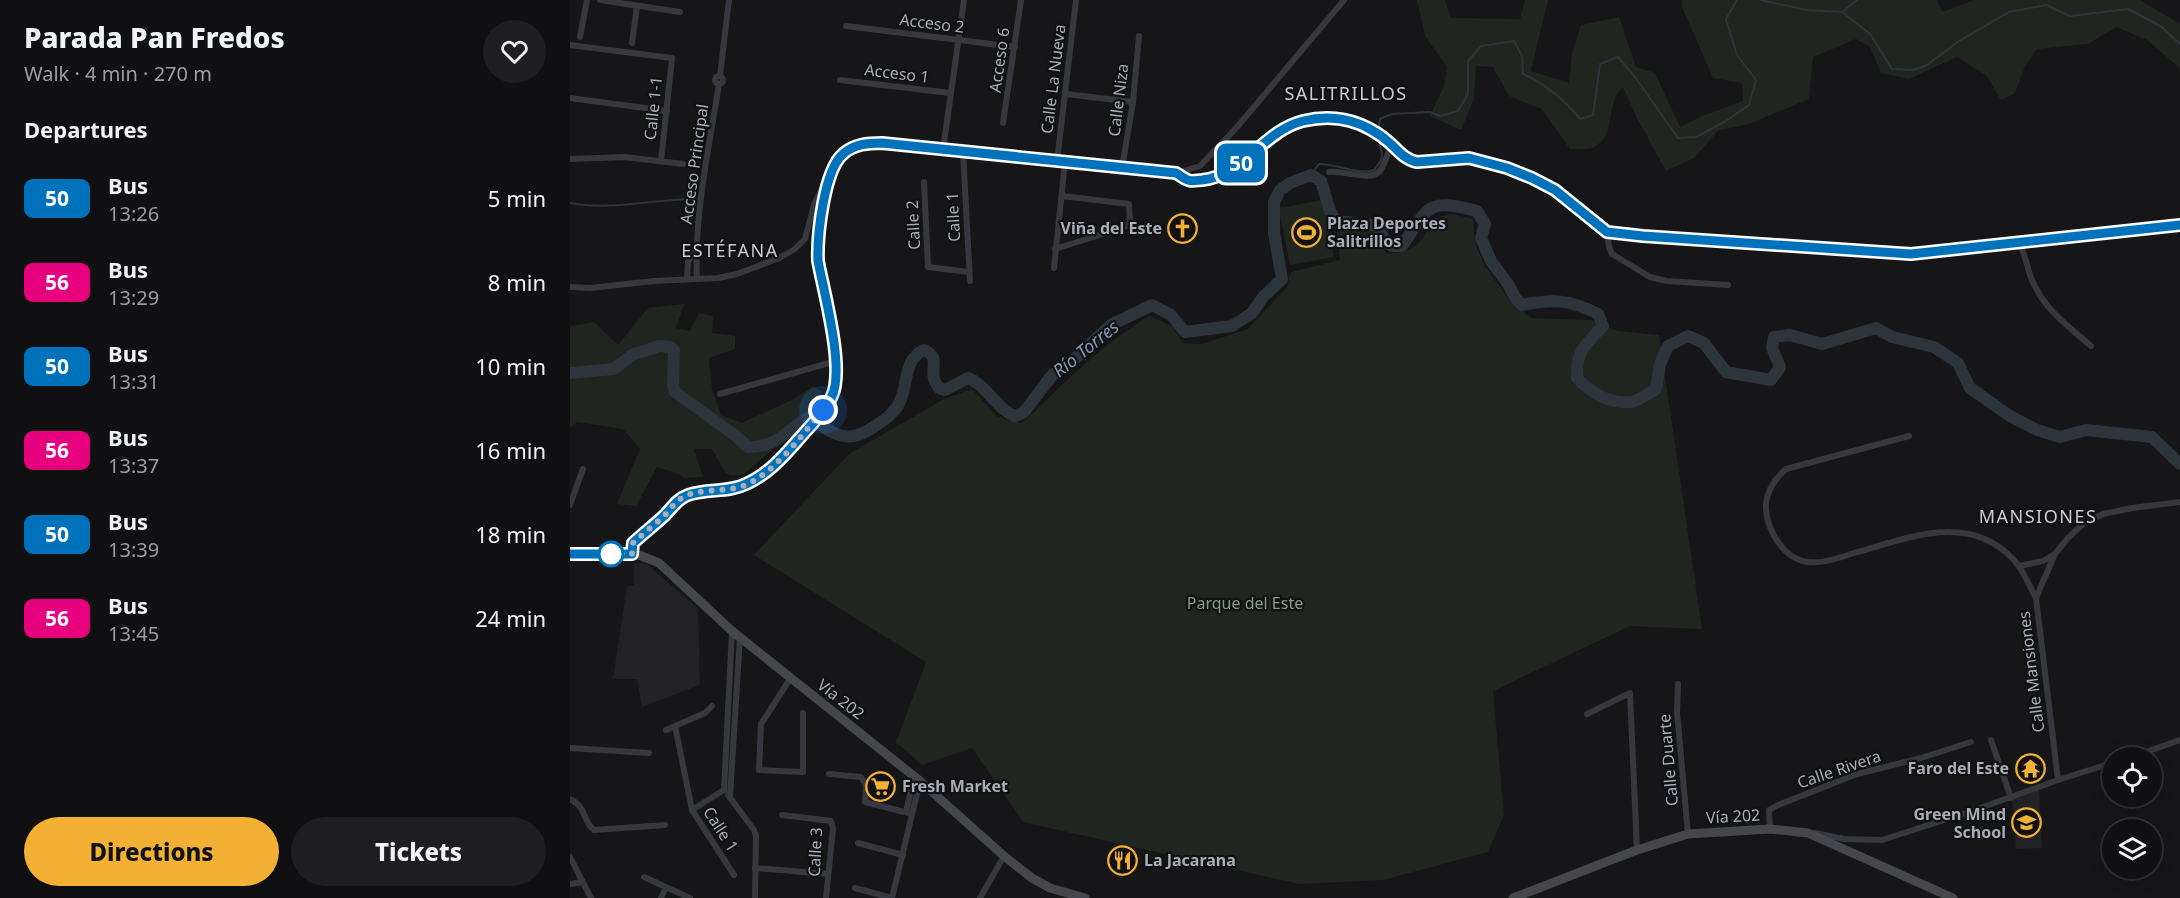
<!DOCTYPE html>
<html lang="en">
<head>
<meta charset="utf-8">
<style>
  :root { --surface:#101012; --page:#1e1e20; --text:#f1f3f6; --muted:#9c9d9f; --line:#303032; --accent:#f2b134 }
  body { margin:0; font-family:"Noto Sans",sans-serif; background:var(--page); color:var(--text); height:100vh; display:flex; flex-direction:column; font-size:22px; white-space:nowrap }
  * { box-sizing:border-box; margin:0 }
  p { font-size:20px; color:var(--muted) }
  .icon { flex:none; width:33px; height:33px; fill:none; stroke:currentColor; stroke-width:2; stroke-linecap:round; stroke-linejoin:round }
  .map { position:relative; flex:1; overflow:hidden }
  .sheet { display:flex; flex-direction:column; background:var(--surface); width:570px }
  .sheet>* { flex:none }
  .badge { padding:0 12px; border-radius:9px; font-size:21px; line-height:39px }
  .tools { position:absolute; left:1532px; top:747px; display:grid; gap:12px }
  .tools a { display:grid; place-items:center; width:60px; height:60px; border-radius:50%; background:var(--surface); box-shadow:0 3px 15px #0003,0 0 0 2px var(--line); font-size:30px }
  .you { position:absolute; width:30px; height:30px; margin:-15px; border:4px solid #fff; border-radius:50%; background:#1a73e8; box-shadow:0 0 0 9px #1a73e833 }
  .map>.badge { position:absolute; translate:-50% -50%; box-shadow:0 0 0 3px #fff }
  h2 { padding:0 24px; font-size:22px; line-height:54px }
  .round { display:grid; place-items:center; flex:none; width:63px; height:63px; border-radius:32px; background:var(--page) }
  .head { display:flex; align-items:center; justify-content:space-between; height:102px; padding:0 24px }
  h1 { font-size:28px; font-weight:800; line-height:45px }
  .cta { display:flex; gap:12px; margin-top:auto; padding:12px 24px }
  .cta a { flex:1; height:69px; border-radius:36px; background:var(--accent); color:#111; font-size:24px; font-weight:800; line-height:69px; text-align:center }
  .cta a+a { background:var(--page); color:var(--text) }
  ul { padding:0; list-style:none }
  li { display:flex; align-items:center; gap:18px; height:84px; padding:0 24px }
  li div { flex:1 }
  li b { display:block; font-size:22px }
  li em { font-style:normal }
  li .badge { min-width:66px; font-weight:700; text-align:center }
  main { display:flex; flex:1; min-height:0 }
  .map>svg:first-child { display:block }
  .built { fill:#222225 }
  .green { fill:#1e261f }
  .lines { fill:none; stroke-linecap:round; stroke-linejoin:round }
  .stream { stroke:#2c353c; stroke-width:2 }
  .river { stroke:#2c353c; stroke-width:12 }
  .street { stroke:#37383d; stroke-width:6 }
  .secondary { stroke:#45474d; stroke-width:9 }
  .line-casing { stroke:#fff; stroke-width:14 }
  .line { stroke:#0072bc; stroke-width:9 }
  .walk { stroke:#a8adb8; stroke-width:6; stroke-dasharray:0 10.8 }
  .stop-dot { fill:#fff; stroke:#0072bc; stroke-width:3 }
  .labels { text-anchor:middle; stroke-width:4.5; stroke-linejoin:round; paint-order:stroke }
  .street-label { font-size:16px; fill:#a8adb8; stroke:#111113 }
  .poi-label { font-size:16px; font-weight:bold; fill:#a8adb8; stroke:#111113; text-anchor:start }
  .park-label { font-size:16px; fill:#7fa381; stroke:#111113 }
  .neighbourhood-label { font-size:18px; letter-spacing:1.5px; fill:#c9ccd4; stroke:#111113 }
  .water-label { font-size:18px; font-style:italic; fill:#7f9bb3; stroke:#111113 }
</style>
</head>
<body>
<main>
<section class="sheet">
<div class="head"><div><h1>Parada Pan Fredos</h1><p>Walk · 4 min · 270 m</p></div><a class="round"><svg class="icon" aria-label="heart" viewBox="0 0 24 24"><path d="M12 20l-8-8c-3-5 5-10 8-4 3-6 11-1 8 4z"/></svg></a></div>
<h2>Departures</h2>
<ul>
<li><span class="badge" style="background:#0072bc;color:#fff">50</span><div><b>Bus</b><p>13:26</p></div><em>5 min</em></li>
<li><span class="badge" style="background:#e6007e;color:#fff">56</span><div><b>Bus</b><p>13:29</p></div><em>8 min</em></li>
<li><span class="badge" style="background:#0072bc;color:#fff">50</span><div><b>Bus</b><p>13:31</p></div><em>10 min</em></li>
<li><span class="badge" style="background:#e6007e;color:#fff">56</span><div><b>Bus</b><p>13:37</p></div><em>16 min</em></li>
<li><span class="badge" style="background:#0072bc;color:#fff">50</span><div><b>Bus</b><p>13:39</p></div><em>18 min</em></li>
<li><span class="badge" style="background:#e6007e;color:#fff">56</span><div><b>Bus</b><p>13:45</p></div><em>24 min</em></li>
</ul>
<div class="cta"><a>Directions</a><a>Tickets</a></div>
</section>
<div class="map">
<svg width="1610" height="898" viewBox="0 0 1610 898">
  <rect width="100%" height="100%" fill="#161618"/>
  <!-- built -->
  <g class="built">
    <polygon points="64,563 77,564 128,609 130,685 72,707 67,679 43,679 57,586 64,585"/>
    <polygon points="1469,788 1472,848 1446,849 1442,798"/>
  </g>
  <!-- green -->
  <g class="green">
    <path d="M847,0h28l6,18 69,1 5,-19h23l-17,71 38,12 3,-30 9,-28 38,-8 17,50 19,6 25,54 20,-10 43,-16 -1,-18 -29,-5 -31,-71v-7h255l5,12 32,-12h166l40,24v44l-33,-28 -31,-13 -28,17 -51,5 -12,18 -10,26 -14,7 -15,-25 -29,-18 -48,22 -28,-6 -11,-26 -14,-8 -43,18 -4,42 -60,25 -30,6 -25,28 -28,13 -29,-53 -14,-31c-18,14 -6,49 -29,60 -6,3 -17,2 -24,2l-28,-40 -33,-13 -16,-29 -17,-1 -2,33 -13,31 -31,-14 14,-30 3,-19 -22,-31z"/>
    <polygon points="753,200 764,257 720,265 709,208"/>
    <path d="M882,214l21,5 2,23 9,23 26,36 21,17 60,2 26,11 42,4 43,294 -72,-3 -137,65 11,124 -16,37 -105,28 -84,4 -276,-62 -51,-74 -50,17 -26,-23 30,-80 -172,-107 95,-101 95,-55 28,-10 24,27 26,7c40,-37 80,-80 128,-107l22,10 11,17 19,1 46,-15 39,-42 4,-15 49,-12 -3,-30 37,2 13,22c26,-2 37,-10 44,-35z"/>
    <polygon points="114,304 106,328 120,331 129,313 143,316 142,333 165,336 165,349 139,358 142,390 151,415 172,423 224,399 243,386 252,391 237,415 203,449 173,475 160,475 155,472 142,449 124,449 133,477 115,478 109,474 87,467 66,506 47,504 70,449 53,429 7,422 0,428 0,326 24,322 48,345 78,308"/>
  </g>
  <g class="lines">
    <!-- stream -->
    <g class="stream">
      <polyline points="1190,0 1237,10 1272,12 1300,34 1322,69 1343,70 1357,65 1389,41 1439,12 1476,5 1500,16 1558,9 1592,27 1610,44"/>
      <polyline points="1272,12 1287,0"/>
      <path d="M808,132l2,-13 12,-5 38,-2 10,4 18,-5 10,-17v-33l13,-15 33,-5 8,15 1,18c23,11 41,25 57,45l13,-4 7,-51 18,-7 17,20 43,61 18,-1 30,-16 23,-16 7,-25 -19,-25 -11,-36 11,-19"/>
      <path d="M741,175l8,-11c17,-1 39,12 55,6 13,-15 7,-17 4,-32"/>
      <path d="M0,203c41,8 85,-4 126,-4"/>
    </g>
    <!-- river -->
    <path class="river" d="M0,373l44,-4 18,-14 27,-9 11,1 4,3 -1,35 2,7 61,44 12,11c31,0 37,-16 61,-30 22,15 37,29 63,11 10,-6 19,-12 25,-21 13,-20 4,-46 27,-57 16,7 7,16 10,29 1,3 3,6 5,9l6,2 23,-12c19,7 27,30 47,38l9,-4 29,-38 14,-8 44,-41 41,-20 19,10 14,17 47,-6 20,-13 11,-16 19,-18 -8,-46v-31l6,-12 10,-7 21,-8 10,6 9,30 6,10 41,5 8,15 7,5h10c27,-40 25,-48 75,-35l8,13 -4,14 10,23 17,23 8,15 6,6c31,-6 47,-6 76,9l5,12c-18,19 -27,25 -26,52 14,15 31,26 54,24 8,-1 18,-9 25,-13l4,-25 8,-18 20,-10 16,7 22,29 45,8 9,-13 -8,-19 2,-11 16,-2 32,9 54,-16 16,9 42,10 24,16 12,25 40,28 27,14 23,7 26,-7 66,7 28,27"/>
    <!-- street -->
    <g class="street">
      <polyline points="30,0 110,12"/>
      <polyline points="276,26 445,47"/>
      <polyline points="10,37 17,0"/>
      <polyline points="62,43 67,6"/>
      <polyline points="0,45 102,58 91,161"/>
      <circle cx="149" cy="80" r="4"/>
      <polyline points="150,76 159,0"/>
      <polyline points="270,80 380,93"/>
      <polyline points="496,94 563,102"/>
      <polyline points="0,98 97,111"/>
      <polyline points="433,123 451,0"/>
      <polyline points="373,150 394,0"/>
      <polyline points="393,152 400,281"/>
      <polyline points="0,159 55,157 113,164"/>
      <polyline points="487,161 506,0"/>
      <polyline points="552,168 563,102 569,36"/>
      <path d="M759,172c14,-2 42,10 51,-1 5,-7 8,-18 11,-27"/>
      <polyline points="607,173 630,166 668,126 774,0"/>
      <polyline points="354,182 358,267 399,272"/>
      <polyline points="1037,232 1039,247 1042,254 1080,277 1097,281 1158,285"/>
      <path d="M1449,242c6,12 8,24 12,36 14,33 35,46 60,68"/>
      <polyline points="485,249 555,227 560,222 559,204 492,196"/>
      <polyline points="484,268 495,162"/>
      <polyline points="117,279 118,261 127,249"/>
      <path d="M127,279c-3,-65 12,-131 22,-195"/>
      <polyline points="0,287 20,288 84,281 148,278 167,274 209,258 225,249 235,239 244,205 258,175"/>
      <polyline points="150,394 266,361"/>
      <path d="M1339,436l-123,33c-10,9 -19,21 -20,35 -1,24 17,55 42,58 17,2 33,-5 49,-10 52,-14 111,-40 156,7 10,10 16,26 23,39"/>
      <polyline points="0,505 13,469"/>
      <path d="M62,554l1,-11 32,-28 13,-15 9,-5 42,-5 15,-4 15,-9 27,-24 46,-56 4,-19v-17l-18,-100c-1,-25 6,-91 25,-107 11,-10 25,-11 39,-11l295,30c3,2 7,6 11,7 4,2 10,0 14,0 41,-4 61,-49 101,-59 34,-8 62,0 88,23 9,8 15,16 26,18l52,-4 38,10 25,10 23,12 52,42 36,4 268,18 269,-29"/>
      <polyline points="1449,566 1473,561 1485,554"/>
      <polyline points="220,679 191,724 189,770 233,772 233,713"/>
      <polyline points="1108,684 1107,712 1118,834"/>
      <polyline points="1017,714 1060,693 1067,850"/>
      <polyline points="105,726 122,810 164,875"/>
      <polyline points="96,730 135,713 142,706"/>
      <polyline points="1421,740 1441,798"/>
      <polyline points="0,748 79,753"/>
      <polyline points="1559,758 1610,740"/>
      <polyline points="259,774 291,777 296,785 295,802 342,814"/>
      <polyline points="1488,780 1466,598 1485,554 1498,538 1514,523 1533,514 1562,508 1610,502"/>
      <polyline points="154,790 162,631"/>
      <polyline points="158,795 184,830 186,836 185,898"/>
      <polyline points="160,797 170,637"/>
      <path d="M0,799c18,9 12,22 24,31l71,-5"/>
      <polyline points="122,810 154,790"/>
      <polyline points="336,812 344,776"/>
      <polyline points="212,815 261,821 263,828 256,898"/>
      <polyline points="1200,829 1199,810 1208,805 1287,774 1351,758 1401,742"/>
      <polyline points="1245,833 1274,839 1312,840 1402,811 1488,780 1542,763"/>
      <polyline points="288,843 333,855"/>
      <polyline points="0,857 21,898"/>
      <polyline points="185,868 258,874"/>
      <polyline points="74,877 120,898"/>
      <polyline points="0,884 13,882"/>
      <polyline points="285,888 322,898"/>
      <polyline points="91,898 96,887"/>
      <polyline points="322,898 350,781"/>
      <polyline points="410,898 434,856"/>
    </g>
    <!-- secondary -->
    <g class="secondary">
      <polyline points="0,554 69,555 89,563 162,631 350,781 434,856 462,878 480,888 515,898"/>
      <polyline points="943,898 1067,850 1118,834 1200,829 1238,833 1383,898"/>
    </g>
  </g>
  <g class="lines">
    <defs>
      <path id="line" d="M0,554h62l1,-11c10,-9 21,-18 31,-27 8,-8 13,-17 24,-21 19,-7 40,-2 58,-11 21,-9 37,-27 52,-44 11,-13 27,-28 34,-44 13,-28 -8,-103 -14,-135 -1,-25 6,-91 25,-107 11,-10 25,-11 39,-11l294,30c4,2 8,6 12,7 4,2 10,0 14,0 41,-4 61,-49 101,-59 34,-8 62,0 88,23 8,8 15,16 26,18l52,-4 38,10 25,10 23,12 52,42 36,4 268,18 269,-29"/>
    </defs>
    <!-- line casing -->
    <use href="#line" class="line-casing"/>
    <!-- line -->
    <use href="#line" class="line"/>
    <!-- walk -->
    <path class="walk" d="M41,554h21l1,-11c10,-9 21,-18 31,-27 6,-6 10,-13 16,-17 18,-12 43,-6 63,-13 31,-12 59,-51 80,-76"/>
  </g>
  <!-- icons -->
  <defs>
    <symbol id="church-ring" viewBox="-11 -11 22 22"><circle r="9.5" fill="#111113" stroke="#f2b134" stroke-width="1.5"/><path d="M-1.2-6h2.4v3.5h3.3v2.4h-3.3V6h-2.4V-.1h-3.3v-2.4h3.3Z" fill="#f2b134"/></symbol>
    <symbol id="stadium-ring" viewBox="-11 -11 22 22"><circle r="9.5" fill="#111113" stroke="#f2b134" stroke-width="1.5"/><path d="M0-5a6.5 5 0 1 0 0 10a6.5 5 0 1 0 0-10ZM-3.5-1.8h7v3.6h-7Z" fill="#f2b134"/></symbol>
    <symbol id="temple-ring" viewBox="-11 -11 22 22"><circle r="9.5" fill="#111113" stroke="#f2b134" stroke-width="1.5"/><path d="M0-6L5-2H3V0L6.5 2.5H4V6H1.5V3h-3V6H-4V2.5H-6.5L-3 0V-2H-5Z" fill="#f2b134"/></symbol>
    <symbol id="supermarket-ring" viewBox="-11 -11 22 22"><circle r="9.5" fill="#111113" stroke="#f2b134" stroke-width="1.5"/><path d="M-6-5.5h2.5l.6 2H6L4.5 2H-2.5L-4.4-4H-6ZM-1.5 3.2a1.3 1.3 0 1 0 .1 0ZM3 3.2a1.3 1.3 0 1 0 .1 0Z" fill="#f2b134"/></symbol>
    <symbol id="school-ring" viewBox="-11 -11 22 22"><circle r="9.5" fill="#111113" stroke="#f2b134" stroke-width="1.5"/><path d="M0-5L7-2L0 1L-7-2ZM-4 1L0 2.5L4 1V4Q0 6-4 4Z" fill="#f2b134"/></symbol>
    <symbol id="restaurant-ring" viewBox="-11 -11 22 22"><circle r="9.5" fill="#111113" stroke="#f2b134" stroke-width="1.5"/><path d="M-5-6h1v4h1v-4h1v4h1v-4h1v5L-1.5 .5V6h-2V.5L-5-1ZM5-6V6H3V1.5H1.5Q1.5-4 5-6Z" fill="#f2b134"/></symbol>
  </defs>
  <g fill-rule="evenodd">
    <use href="#church-ring" x="596" y="212" width="33" height="33"/>
    <use href="#stadium-ring" x="720" y="216" width="33" height="33"/>
    <use href="#temple-ring" x="1444" y="752" width="33" height="33"/>
    <use href="#supermarket-ring" x="294" y="770" width="33" height="33"/>
    <use href="#school-ring" x="1440" y="806" width="33" height="33"/>
    <use href="#restaurant-ring" x="536" y="844" width="33" height="33"/>
  </g>
  <!-- markers -->
  <circle class="stop-dot" cx="41" cy="554" r="12"/>
  <g class="labels">
    <!-- street labels -->
    <g class="street-label">
      <text transform="translate(362 23) rotate(7)" y="6">Acceso 2</text>
      <text transform="translate(429 60) rotate(-82)" y="6">Acceso 6</text>
      <text transform="translate(327 73) rotate(7)" y="6">Acceso 1</text>
      <text transform="translate(483 79) rotate(-83)" y="6">Calle La Nueva</text>
      <text transform="translate(548 100) rotate(-83)" y="6">Calle Niza</text>
      <text transform="translate(83 108) rotate(-84)" y="6">Calle 1-1</text>
      <text transform="translate(124 164) rotate(-82)" y="6">Acceso Principal</text>
      <text transform="translate(383 217) rotate(-93)" y="6">Calle 1</text>
      <text transform="translate(343 225) rotate(-93)" y="6">Calle 2</text>
      <text transform="translate(1461 672) rotate(-97)" y="6">Calle Mansiones</text>
      <text transform="translate(271 699) rotate(38)" y="6">Vía 202</text>
      <text transform="translate(1098 760) rotate(-95)" y="6">Calle Duarte</text>
      <text transform="translate(1269 769) rotate(-19)" y="6">Calle Rivera</text>
      <text transform="translate(1163 816) rotate(-3)" y="6">Vía 202</text>
      <text transform="translate(151 829) rotate(57)" y="6">Calle 1</text>
      <text transform="translate(245 852) rotate(-87)" y="6">Calle 3</text>
    </g>
    <!-- poi labels -->
    <g class="poi-label">
      <text x="757" y="229">Plaza Deportes<tspan x="757" dy="18">Salitrillos</tspan></text>
      <text x="592" y="234" text-anchor="end">Viña del Este</text>
      <text x="1439" y="774" text-anchor="end">Faro del Este</text>
      <text x="332" y="792">Fresh Market</text>
      <text x="1436" y="820" text-anchor="end">Green Mind<tspan x="1436" dy="18">School</tspan></text>
      <text x="574" y="866">La Jacarana</text>
    </g>
    <!-- park labels -->
    <g class="park-label">
      <text x="675" y="609">Parque del Este</text>
    </g>
    <!-- neighbourhood labels -->
    <g class="neighbourhood-label">
      <text x="776" y="100">SALITRILLOS</text>
      <text x="160" y="257">ESTÉFANA</text>
      <text x="1468" y="523">MANSIONES</text>
    </g>
    <!-- water labels -->
    <g class="water-label">
      <text transform="translate(516 349) rotate(-39)" y="6">Río Torres</text>
    </g>
  </g>
</svg>
<div class="tools">
<a><svg class="icon" aria-label="locate" viewBox="0 0 24 24"><circle cx="12" cy="12" r="6"/><path d="M12 2v4M12 18v4M2 12h4M18 12h4"/></svg></a>
<a><svg class="icon" aria-label="layers" viewBox="0 0 24 24"><path d="M12 4l9 5-9 5-9-5zM3 14l9 5 9-5"/></svg></a>
</div>
<div class="you" style="left:253px;top:410px"></div>
<b class="badge" style="left:671px;top:163px;background:#0072bc;color:#fff">50</b>
</div>
</main>
</body>
</html>
